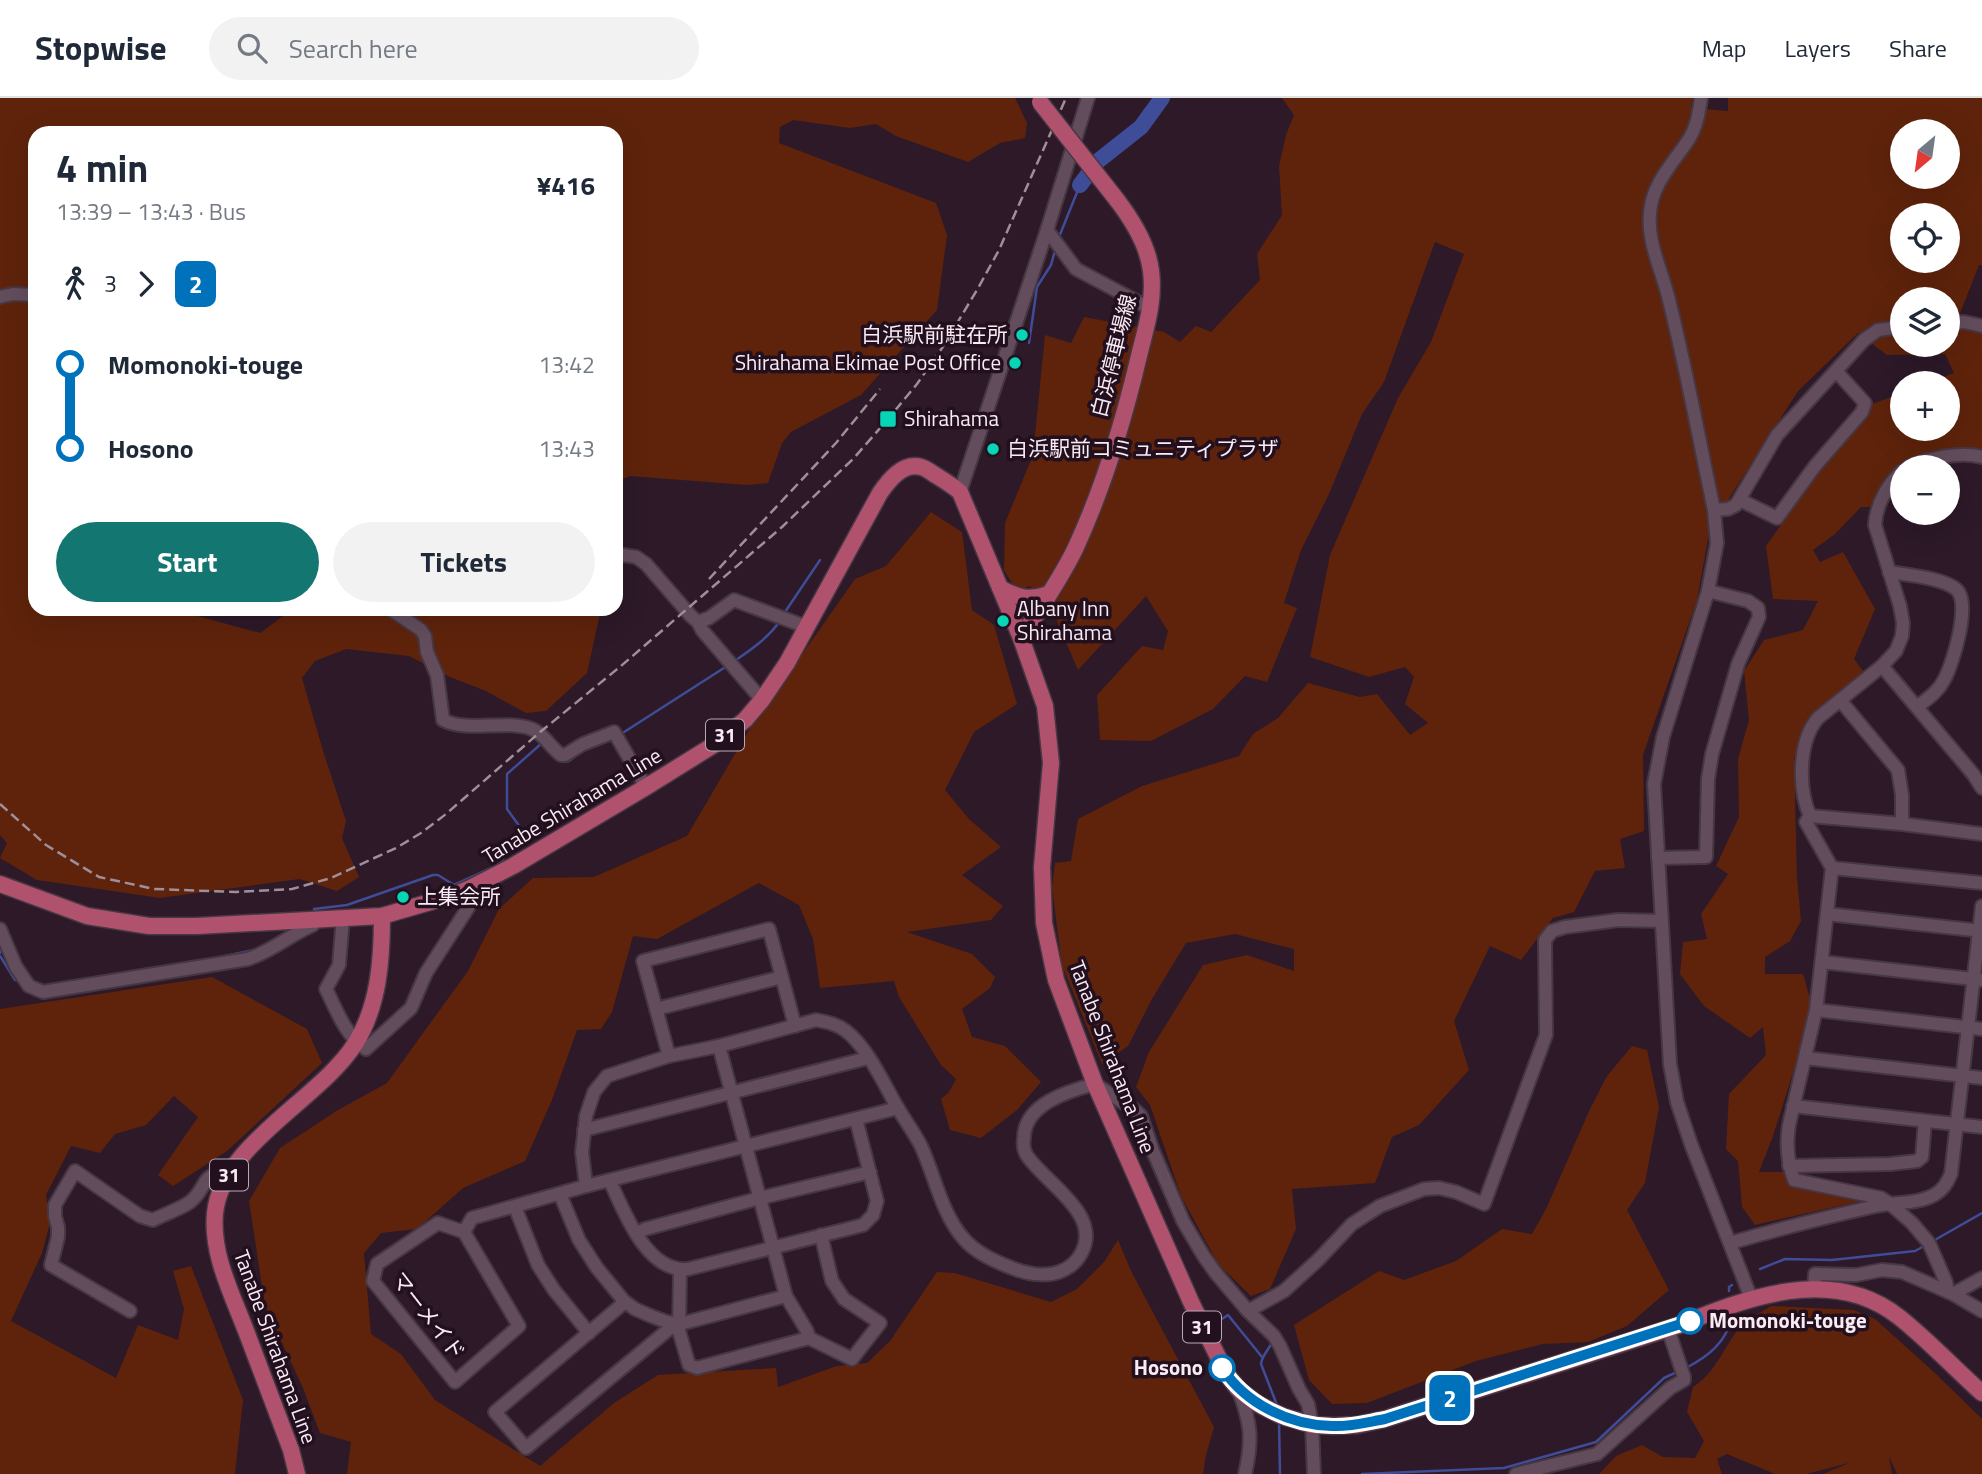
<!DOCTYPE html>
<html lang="en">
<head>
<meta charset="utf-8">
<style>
  :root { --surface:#fff; --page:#f2f2f3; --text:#1f2937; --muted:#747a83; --line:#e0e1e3; --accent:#147670 }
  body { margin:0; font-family:"Titillium Web","Noto Sans JP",sans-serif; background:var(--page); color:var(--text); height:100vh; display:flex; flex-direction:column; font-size:26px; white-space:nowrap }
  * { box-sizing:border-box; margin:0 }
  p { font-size:23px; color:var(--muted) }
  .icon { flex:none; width:38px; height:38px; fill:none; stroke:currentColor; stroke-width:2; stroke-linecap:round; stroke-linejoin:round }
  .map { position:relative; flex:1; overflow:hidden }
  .sheet { position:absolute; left:28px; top:28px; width:595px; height:490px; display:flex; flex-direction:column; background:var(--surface); border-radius:21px; box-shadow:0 7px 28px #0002 }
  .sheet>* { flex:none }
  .badge { padding:0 14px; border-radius:10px; font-size:24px; line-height:46px }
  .needle { width:46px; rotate:209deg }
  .controls { position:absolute; left:1890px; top:21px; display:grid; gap:14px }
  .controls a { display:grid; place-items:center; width:70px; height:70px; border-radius:50%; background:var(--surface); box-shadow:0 7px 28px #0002; font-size:35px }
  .map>.badge { position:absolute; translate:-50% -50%; box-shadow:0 0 0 4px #fff }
  .legs { display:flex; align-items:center; gap:10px; height:77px; padding:0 28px; font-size:23px }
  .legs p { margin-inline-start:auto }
  .headline { display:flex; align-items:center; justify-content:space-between; height:119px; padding:0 28px }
  h1 { font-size:38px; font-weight:700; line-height:52px }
  .primary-button { display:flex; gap:14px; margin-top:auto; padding:14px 28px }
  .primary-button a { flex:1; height:80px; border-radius:42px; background:var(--accent); color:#fff; font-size:28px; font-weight:700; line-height:80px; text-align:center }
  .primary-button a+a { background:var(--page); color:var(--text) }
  ul { padding:0 28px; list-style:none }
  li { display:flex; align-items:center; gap:24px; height:84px; font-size:26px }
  li i { display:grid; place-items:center; width:10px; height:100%; margin:0 9px; background:currentColor }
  li i::after { content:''; width:18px; height:18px; margin:-9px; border:5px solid; border-radius:50%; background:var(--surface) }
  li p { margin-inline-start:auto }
  li:first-child i { background:linear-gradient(#0000 50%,currentColor 0) }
  li:last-child i { background:linear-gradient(currentColor 50%,#0000 0) }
  header { display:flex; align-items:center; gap:42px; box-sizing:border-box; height:98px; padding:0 35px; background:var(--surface); border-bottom:2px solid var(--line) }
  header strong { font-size:33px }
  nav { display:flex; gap:38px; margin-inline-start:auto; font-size:24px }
  .search { width:490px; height:63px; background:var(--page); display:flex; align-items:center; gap:18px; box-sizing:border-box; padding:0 24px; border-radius:38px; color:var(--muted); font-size:26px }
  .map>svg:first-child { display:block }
  .green { fill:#5f230b; fill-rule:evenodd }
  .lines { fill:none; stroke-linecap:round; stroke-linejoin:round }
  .stream { stroke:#3f4c97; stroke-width:2.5 }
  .river { stroke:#3f4c97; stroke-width:16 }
  .minor-casing { stroke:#463742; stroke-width:16 }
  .major-casing { stroke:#463742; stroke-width:19 }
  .minor { stroke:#634d5d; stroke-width:12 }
  .major { stroke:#b0516d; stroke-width:16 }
  .rail { stroke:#9f8f9b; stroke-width:2.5; stroke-dasharray:10 5; stroke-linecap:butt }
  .major-bridge-casing { stroke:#463742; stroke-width:19; stroke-linecap:butt }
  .major-bridge { stroke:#b0516d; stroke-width:16 }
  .line-1-casing { stroke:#fff; stroke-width:16 }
  .line-1 { stroke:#0072bc; stroke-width:10 }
  .poi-dot { fill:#06d5b6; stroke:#23101e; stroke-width:2.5 }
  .stop-1-dot { fill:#fff; stroke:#0072bc; stroke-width:3.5 }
  .labels { text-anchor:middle; stroke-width:7; stroke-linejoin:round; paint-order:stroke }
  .shield { fill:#23101e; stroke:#b8a9b4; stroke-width:2 }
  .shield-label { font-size:19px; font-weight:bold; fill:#f8ebf4 }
  .poi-label { font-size:21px; fill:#f8ebf4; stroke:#23101e; text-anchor:start }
  .street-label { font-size:21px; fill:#f8ebf4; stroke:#23101e }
  .stop-label { font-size:21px; font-weight:bold; fill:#f8ebf4; stroke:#23101e; text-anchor:start }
</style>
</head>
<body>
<header>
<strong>Stopwise</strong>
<div class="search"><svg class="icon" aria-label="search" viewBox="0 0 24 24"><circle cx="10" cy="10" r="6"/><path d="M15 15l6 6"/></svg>Search here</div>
<nav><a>Map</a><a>Layers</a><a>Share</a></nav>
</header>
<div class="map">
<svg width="1982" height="1376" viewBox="0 0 1982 1376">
  <rect width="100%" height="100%" fill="#2d1928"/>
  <!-- green -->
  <g class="green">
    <polygon points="0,0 1015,0 1027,25 1025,40 1000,45 968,64 896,38 876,26 850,30 793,22 780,29 779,45 936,105 947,137 937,212 861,297 791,334 782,345 768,385 747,387 630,378 616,384 616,35 35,35 35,511 172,511 260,535 283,518 287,511 601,511 587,575 546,613 526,615 486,593 450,579 409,558 346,551 315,563 302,580 324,656 346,723 342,740 359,779 337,793 300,781 160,800 37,782 0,760 7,745 0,737"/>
    <path d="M1282,0h411l-2,10 37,3v-13h254v167h-3l-22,56 25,5v127c-38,-6 -71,1 -97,30 -6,7 -11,16 -15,24h-9l-26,27 -22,16 7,12 23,-10 32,57 -21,50 9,12 -53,52 -16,34 3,120 4,44 -11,20 -25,16v17h38l10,35 -40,127 -14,36h24l9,14 78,13 -115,26 -13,-18 -4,-46 -12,-12 3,-55 37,-39 -3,-28 -13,11 -46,-32 -24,-32 3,-32 24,-3 -6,-25 27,-40 -12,-8 23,-49 -1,-58 11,-39 -5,-49 20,-31 39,-10 15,-29 -45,-2 -7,-53 72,-101 34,-41 30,-11v36h46v-46h-20l26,-10 -9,-19 -58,1 -29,-22 -60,58 -88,137 -13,72 -54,155 1,76 -24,8 5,29 -30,3 -21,41 -21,6 -32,42 -31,-14 -36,75 15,49 -50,55 -27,12 -17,46 -83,6 4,40 -26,60 -19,7 -33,-32 -37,-68 -31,-91 -14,-18 13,-35 54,-87 44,-10 47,16v-22l-59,-15 -49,9 -34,56 -24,47 -26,18 -40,-99 -10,-77 3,-25 16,-2 7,-42 64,-33 97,-30 14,-22 25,-16 30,-35 52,14 17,-3 33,41 18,-12 -23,-19 9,-27 -9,-10 -36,10 -59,-20 20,-102 68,-157 33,-56 33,-88 -29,-12 -51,140 -22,32 -33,80 -28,56 -17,53 13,5 -30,74 -22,-6 -32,33 -62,32 -51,-1 -3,-45 45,-49 21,4 5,-19 -22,-35 -68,74 -27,-63 -21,-21 -13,5 -13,-21 1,-47 28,-68 12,-120 26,8 13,-26 80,15 16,10 16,-16 15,6 49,-52 -3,-26 25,-39 -3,-49 7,-31 8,-20zM1902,33h46v46h-46zM1902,117h46v46h-46zM1902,201h46v46h-46z"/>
    <polygon points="931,414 962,434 972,512 994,527 1017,606 974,634 945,692 969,721 1001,749 962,777 1003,808 991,822 907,834 972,856 995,879 990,890 962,911 972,939 1005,948 1041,984 1017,1012 981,1040 950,1032 941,1001 949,994 956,981 941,967 899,899 894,883 820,890 813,841 799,807 759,785 657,841 633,838 612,914 601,931 577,932 552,1002 525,1063 463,1090 417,1131 381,1135 364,1155 371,1236 401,1256 435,1302 540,1368 614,1305 658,1277 776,1270 778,1289 837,1268 867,1265 890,1243 937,1174 955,1175 1051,1204 1077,1191 1104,1164 1118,1142 1131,1173 1214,1329 1206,1357 1203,1376 347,1376 351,1344 320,1335 303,1290 265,1208 249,1103 280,1050 338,1012 387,985 468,873 499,811 533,780 594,779 687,738 749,632 855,481 886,468"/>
    <polygon points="212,879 307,931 322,965 227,1053 173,1088 158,1077 198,1019 174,998 146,1027 115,1036 100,1055 71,1048 46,1097 50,1125 42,1155 11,1223 116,1280 138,1227 178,1242 184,1211 173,1173 191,1168 243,1302 235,1376 0,1376 0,911"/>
    <polygon points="1632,948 1647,952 1659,1009 1645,1085 1627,1112 1669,1192 1627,1228 1588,1244 1543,1246 1476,1263 1367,1305 1332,1306 1309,1282 1294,1227 1379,1173 1404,1182 1456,1163 1502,1131 1532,1136 1546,1111 1590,1011 1607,978"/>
    <path d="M1771,1208l83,4 21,9 60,54 47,46v55h-85l-8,-18 3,18h-69l26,-11 -43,11h-31l-48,-20 -10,5 5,15h-123l17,-18 26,-11 21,12 32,1 9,-17 -17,-29 6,-25c24,-15 31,-42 49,-62 7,-8 20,-13 29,-19z"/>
  </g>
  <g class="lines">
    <!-- stream -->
    <g class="stream">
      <polyline points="1059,139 1080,87"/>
      <polyline points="1029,245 1037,189 1051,167 1056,149"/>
      <polyline points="783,517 820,462"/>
      <path d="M736,562c16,-11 32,-22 44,-39"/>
      <polyline points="621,636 727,568"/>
      <polyline points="561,662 564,664 569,663 580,655"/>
      <polyline points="314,811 347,807 433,777 438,777 454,787 500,766 507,753 528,740 507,711 507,676 542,645 544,646"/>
      <polyline points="272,843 294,830"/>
      <polyline points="0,855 2,847"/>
      <polyline points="0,858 15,882 19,882"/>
      <polyline points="206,862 254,852"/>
      <polyline points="38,885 47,889"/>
      <polyline points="1933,1143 1982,1115"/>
      <polyline points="1760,1171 1785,1161 1832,1162 1915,1153 1924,1148"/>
      <polyline points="1729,1193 1729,1189 1732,1187"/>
      <polyline points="1210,1225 1213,1227 1228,1217 1262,1259"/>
      <path d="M1272,1244c-3,8 -10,13 -11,22l16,41"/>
      <path d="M1686,1270c21,-11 40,-25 45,-49"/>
      <polyline points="1279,1324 1280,1376"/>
      <polyline points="1362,1376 1504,1370 1596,1344 1664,1280 1677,1274"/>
    </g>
    <!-- river -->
    <polyline class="river" points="1080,87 1098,63 1141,29 1162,0"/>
    <defs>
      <g id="minor">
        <path d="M1701,0c-2,14 -4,28 -12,41 -15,23 -37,44 -39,74 -3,28 11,56 18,83 18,71 31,143 46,214l3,33 -9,48 -45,146 -9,47 16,280 7,38 14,42 60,154"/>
        <polyline points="1047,132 1076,171 1151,211"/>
        <polyline points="0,199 13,196 35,197"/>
        <polyline points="1948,225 1964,224 1982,228"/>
        <path d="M1908,369c21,-9 52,-16 74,-10"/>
        <path d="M1902,373c-15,14 -26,34 -27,54l25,81 3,17 -1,13 -6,15 -14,15 -64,52c-20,23 -20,71 -8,98l-4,6 26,46 -16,142 -27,115c-3,19 -2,36 5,55l87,18 8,5 23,20 17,20 17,39 2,10"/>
        <polyline points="960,394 1047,132 1088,0"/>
        <polyline points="1740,402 1777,420 1815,368 1862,314 1865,305 1836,273"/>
        <polyline points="1714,412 1728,411 1736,407 1777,337 1864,242 1878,232 1902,229"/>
        <polyline points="616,456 636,459 646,466 691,518 698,524 709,520 734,502 807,529"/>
        <path d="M1889,474c18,3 56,6 68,18 14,14 -4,74 -13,90 -6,12 -17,19 -27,27"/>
        <path d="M390,511l31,21 4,6 2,16 10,23 6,45c26,13 61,-1 89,9 11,4 19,19 29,26h4l18,-11 31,-12 32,55"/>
        <polyline points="698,524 702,532 762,602"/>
        <polyline points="1882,568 1973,676 1982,690"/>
        <polyline points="1840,602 1898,672 1902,697 1902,726"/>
        <polyline points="1810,718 1902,726 1982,736"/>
        <polyline points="1658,760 1706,759 1708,681 1712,656 1738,566 1759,519 1758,510 1748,503 1708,493"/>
        <polyline points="1832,770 1982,785"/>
        <polyline points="1827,816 1982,833"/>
        <path d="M343,819l-4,48 -13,24c11,22 19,46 40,60l45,-41 15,-35 47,-73 -3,-12"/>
        <path d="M0,831l16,38 13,19 14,6 205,-33c24,-8 42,-24 65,-34l2,-7"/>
        <polyline points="1822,864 1982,882"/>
        <polyline points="656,911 782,879"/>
        <polyline points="1816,912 1982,931"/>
        <polyline points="719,948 786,1198 807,1233 809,1240"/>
        <polyline points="669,958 643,863 769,831 795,928"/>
        <polyline points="1805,960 1982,980"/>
        <polyline points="1793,1008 1982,1029"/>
        <polyline points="584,1032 868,960"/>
        <polyline points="1789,1068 1890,1066 1917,1063 1922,1059 1925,1023"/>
        <path d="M610,1083c14,31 37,92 78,88l175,-44 10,-10 4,-14 -21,-82"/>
        <path d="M586,1088l-4,-34 4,-36 8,-24 13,-16 62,-20 50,-10 97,-26c11,2 21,4 30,11 21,16 37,51 50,74 8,14 18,27 25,41 14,30 20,66 42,92 13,15 31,23 49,30 14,6 33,9 47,4 11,-4 18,-10 23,-20 19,-38 -35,-68 -54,-95 -5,-6 -5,-13 -4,-20 1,-33 44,-46 71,-53l41,27 5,5 12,35 30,70 20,34 12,17 33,39 26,25 6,10 19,43 9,15 4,21 2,49"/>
        <polyline points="560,1096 579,1142 597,1170 624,1203 635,1211 651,1218 667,1224 680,1226"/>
        <polyline points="515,1109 538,1167 554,1192 589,1235"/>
        <polyline points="464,1134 519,1228 455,1284 373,1183 377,1166 438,1125 464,1134 472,1120 586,1088 898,1010"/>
        <polyline points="637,1135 645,1131 760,1100 870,1074"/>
        <path d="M1730,1145c48,-14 97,-26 146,-37 19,-4 42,-2 58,-11 9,-5 13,-12 17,-21l31,-268"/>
        <polyline points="680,1172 679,1233 689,1267 697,1270 809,1240 852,1261 880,1225 844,1201 832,1183 821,1137"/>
        <polyline points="1814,1191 1815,1176 1856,1177 1882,1172 1902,1174 1953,1196 1982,1213"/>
        <polyline points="1953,1196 1982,1180"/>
        <polyline points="625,1204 495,1314 526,1350 669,1231 680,1226 786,1198"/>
        <path d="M130,1213l-79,-46 7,-28v-10l-3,-11v-11l20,-34 65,45 13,4c12,-6 27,-11 37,-18 19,-15 9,-30 39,-28"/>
        <polyline points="1248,1213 1284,1193 1318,1162 1352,1126 1380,1108 1424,1091 1439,1090 1456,1094 1484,1106 1546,937 1545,842 1552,833 1565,829 1618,822 1661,823"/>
        <path d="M1238,1291c13,34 15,49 7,85"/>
        <polyline points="1516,1376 1597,1356 1670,1290 1684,1282 1684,1279 1668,1231"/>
      </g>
      <g id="major">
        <path d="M1000,490c19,10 28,13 48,6"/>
        <path d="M1021,540c19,-30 40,-59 55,-91 27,-59 47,-124 62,-187 7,-30 17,-57 13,-89 -3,-26 -18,-50 -34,-71"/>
        <path d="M0,786l87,32 62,10h48l185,-10 69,-20 19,-8 43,-22 133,-79 66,-41 33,-26 17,-20 25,-37 93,-170c9,-13 23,-31 41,-26 5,1 11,6 16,9 8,5 16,10 23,16l61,146 24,68 6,57 -9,104 2,56 12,57 39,104 96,218 35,71 12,16 18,14 26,13 30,9 22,1 23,-1 28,-6 292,-93c69,-28 155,-62 222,-9 29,23 55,51 83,76"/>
        <path d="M297,1376l-6,-24c-15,-40 -30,-79 -45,-119 -14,-37 -35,-77 -31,-118 7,-69 104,-113 140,-169 24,-38 27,-85 27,-128"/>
      </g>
    </defs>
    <!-- minor casing -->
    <use href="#minor" class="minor-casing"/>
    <!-- major casing -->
    <use href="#major" class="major-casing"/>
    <!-- minor -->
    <use href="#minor" class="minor"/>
    <!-- major -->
    <use href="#major" class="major"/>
    <!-- rail -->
    <g class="rail">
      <polyline points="709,481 836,345 880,291"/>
      <polyline points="0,706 46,747 99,779 154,791 236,794 292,791 331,780 396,750 421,735 446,716 539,635 621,568 782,429 854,360 888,321 917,286 942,250 977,192 999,152 1066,0"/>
    </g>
    <defs>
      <polyline id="major-bridge" points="1040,4 1117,102"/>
    </defs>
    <!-- major-bridge casing -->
    <use href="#major-bridge" class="major-bridge-casing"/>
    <!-- major-bridge -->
    <use href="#major-bridge" class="major-bridge"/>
  </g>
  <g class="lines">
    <defs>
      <path id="line-1" d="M1222,1270c24,36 67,57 110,58 18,1 36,-4 53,-7l305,-98"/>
    </defs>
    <!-- line-1 casing -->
    <use href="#line-1" class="line-1-casing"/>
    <!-- line-1 -->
    <use href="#line-1" class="line-1"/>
  </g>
  <!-- markers -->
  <g class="poi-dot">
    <circle cx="1022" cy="237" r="7"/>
    <circle cx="1015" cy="265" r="7"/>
    <rect x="879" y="312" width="18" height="18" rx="3.5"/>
    <circle cx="993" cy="351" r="7"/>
    <circle cx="1003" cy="523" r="7"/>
    <circle cx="403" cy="799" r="7"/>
  </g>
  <g class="stop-1-dot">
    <circle cx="1690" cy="1223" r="12"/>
    <circle cx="1222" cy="1270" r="12"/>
  </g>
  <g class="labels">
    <!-- shield labels -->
    <g class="shield">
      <rect x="706" y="621.5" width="38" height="31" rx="5"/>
      <rect x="210" y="1061.5" width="38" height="31" rx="5"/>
      <rect x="1183" y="1213.5" width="38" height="31" rx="5"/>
    </g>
    <g class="shield-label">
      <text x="725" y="644">31</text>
      <text x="229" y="1084">31</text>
      <text x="1202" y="1236">31</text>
    </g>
    <!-- poi labels -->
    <g class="poi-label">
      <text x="1008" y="244" text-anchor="end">白浜駅前駐在所</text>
      <text x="1001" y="272" text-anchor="end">Shirahama Ekimae Post Office</text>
      <text x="904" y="328">Shirahama</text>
      <text x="1007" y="358">白浜駅前コミュニティプラザ</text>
      <text x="1017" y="518">Albany Inn<tspan x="1017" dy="24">Shirahama</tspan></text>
      <text x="417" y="806">上集会所</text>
    </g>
    <!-- street labels -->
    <g class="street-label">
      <text transform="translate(1114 258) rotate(-76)" y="7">白浜停車場線</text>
      <text transform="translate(572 708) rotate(-31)" y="7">Tanabe Shirahama Line</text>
      <text transform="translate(1112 959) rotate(69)" y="7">Tanabe Shirahama Line</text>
      <text transform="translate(428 1218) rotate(52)" y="7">マーメイド</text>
      <text transform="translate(275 1249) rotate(70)" y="7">Tanabe Shirahama Line</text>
    </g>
    <!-- stop labels -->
    <g class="stop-label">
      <text x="1709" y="1230">Momonoki-touge</text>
      <text x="1203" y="1277" text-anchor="end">Hosono</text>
    </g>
  </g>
</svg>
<div class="controls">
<a><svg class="needle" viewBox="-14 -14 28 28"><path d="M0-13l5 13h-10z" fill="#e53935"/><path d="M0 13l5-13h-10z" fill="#747a83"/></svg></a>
<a><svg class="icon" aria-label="locate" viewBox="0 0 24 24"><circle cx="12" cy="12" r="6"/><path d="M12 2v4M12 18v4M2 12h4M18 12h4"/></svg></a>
<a><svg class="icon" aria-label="layers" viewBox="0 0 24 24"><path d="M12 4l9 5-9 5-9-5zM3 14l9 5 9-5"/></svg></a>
<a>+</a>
<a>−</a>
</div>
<b class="badge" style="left:1450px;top:1300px;background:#0072bc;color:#fff">2</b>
<section class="sheet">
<div class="headline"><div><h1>4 min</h1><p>13:39 – 13:43 · Bus</p></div><b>¥416</b></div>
<div class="legs"><svg class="icon" aria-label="walk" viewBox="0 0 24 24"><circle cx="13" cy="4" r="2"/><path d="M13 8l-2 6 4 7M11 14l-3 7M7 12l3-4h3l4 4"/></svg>3<svg class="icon" aria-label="forward" viewBox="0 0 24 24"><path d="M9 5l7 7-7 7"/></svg><b class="badge" style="background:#0072bc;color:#fff">2</b></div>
<ul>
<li><i style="color:#0072bc"></i><b>Momonoki-touge</b><p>13:42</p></li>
<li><i style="color:#0072bc"></i><b>Hosono</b><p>13:43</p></li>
</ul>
<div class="primary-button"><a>Start</a><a>Tickets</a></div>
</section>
</div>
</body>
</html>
